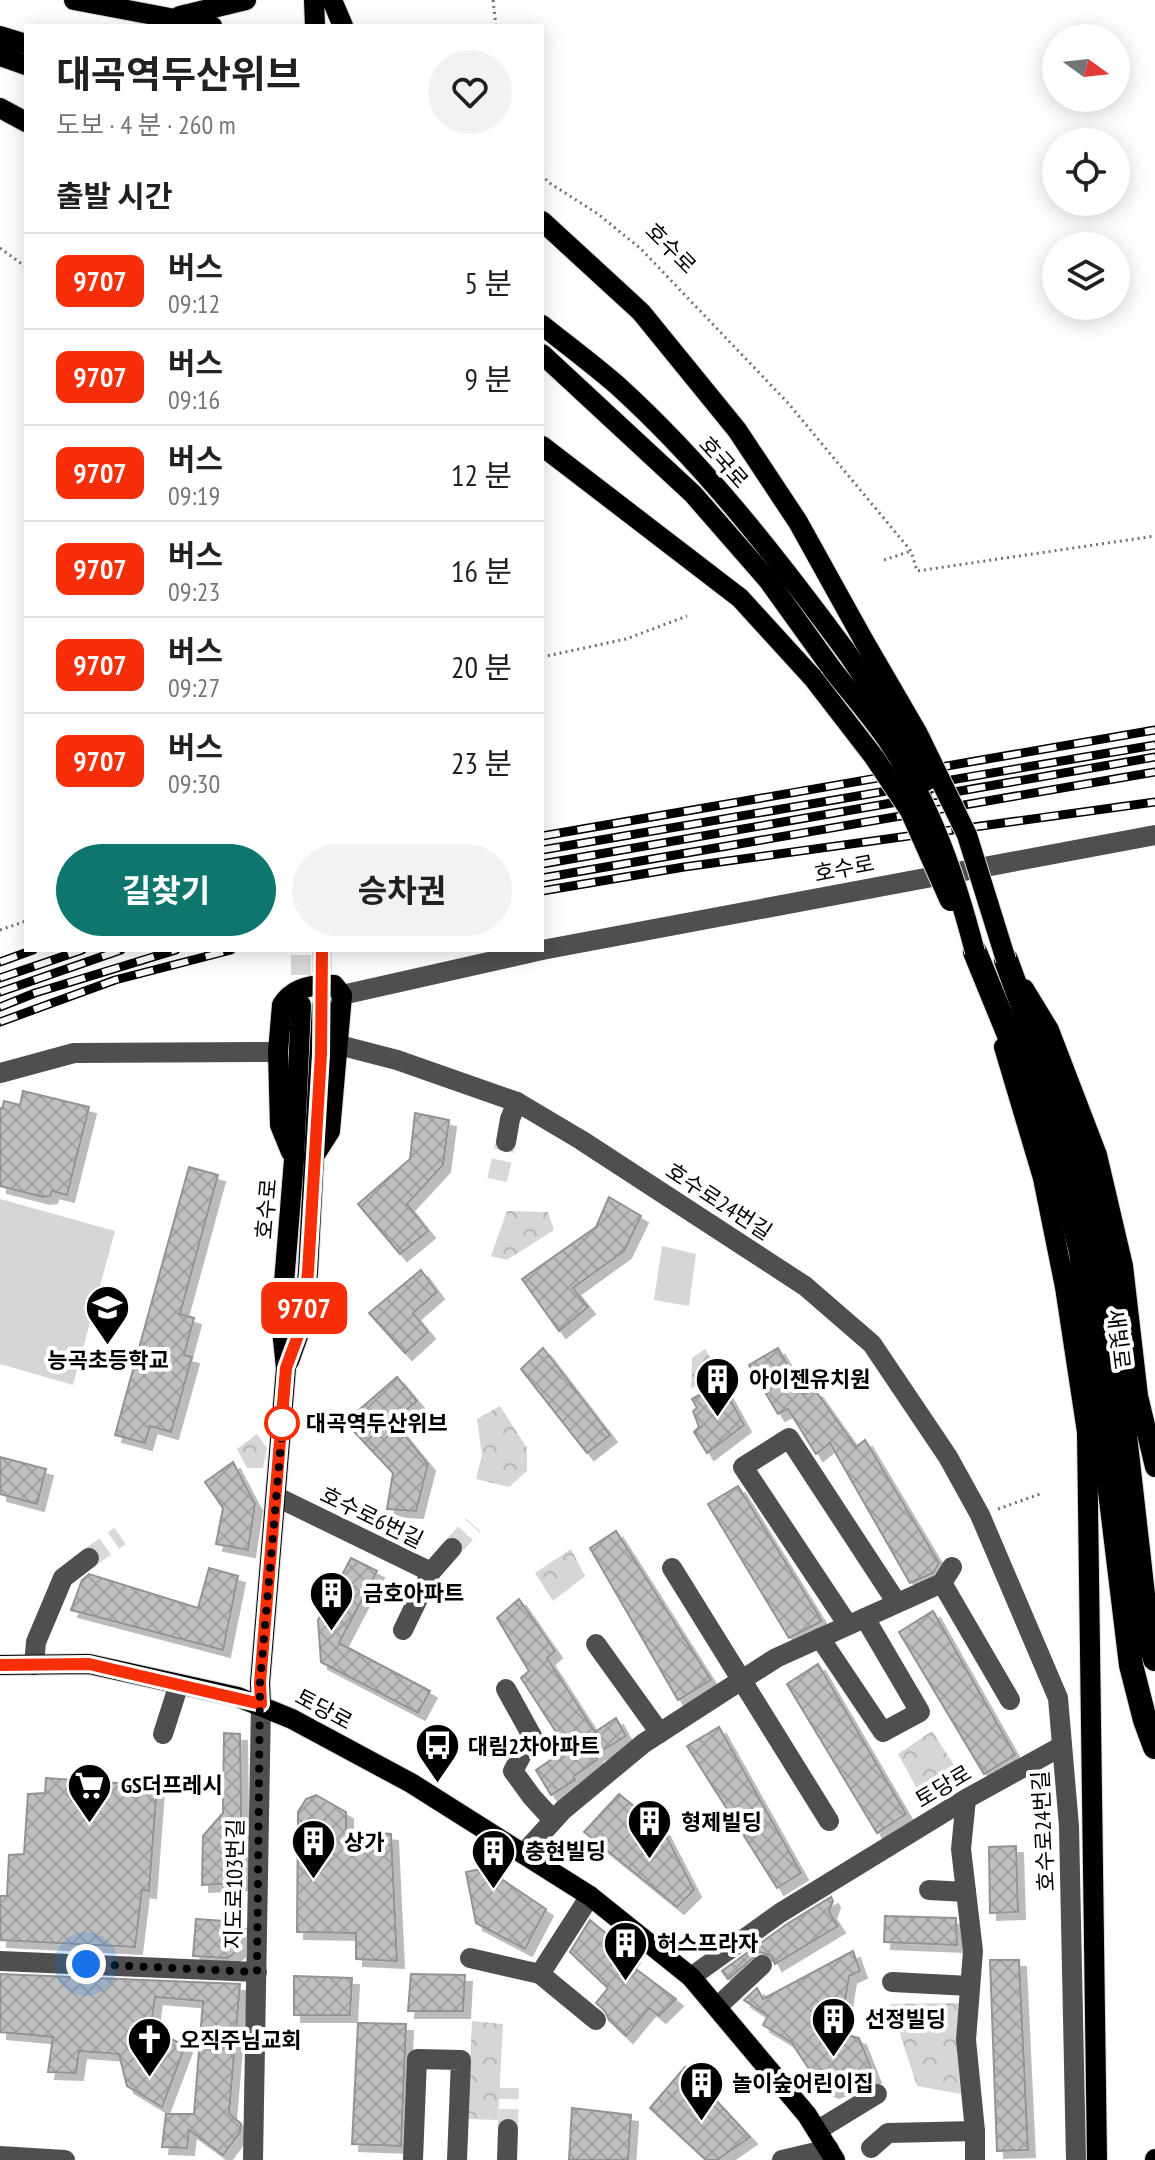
<!DOCTYPE html>
<html lang="ko">
<head>
<meta charset="utf-8">
<style>
  :root { --surface:#fff; --page:#f2f2f2; --text:#202124; --muted:#757577; --line:#e0e0e0; --accent:#0f766e }
  body { margin:0; font-family:"PT Sans Narrow","Noto Sans KR",sans-serif; background:var(--page); color:var(--text); height:100vh; display:flex; flex-direction:column; font-size:30px; white-space:nowrap }
  * { box-sizing:border-box; margin:0 }
  p { font-size:26px; color:var(--muted) }
  .icon { flex:none; width:44px; height:44px; fill:none; stroke:currentColor; stroke-width:2; stroke-linecap:round; stroke-linejoin:round }
  .map { position:relative; flex:1; overflow:hidden }
  .side { position:absolute; left:24px; top:24px; width:520px; height:928px; display:flex; flex-direction:column; background:var(--surface); border-radius:0px; box-shadow:0 4px 20px #0003 }
  .side>* { flex:none }
  .badge { padding:0 16px; border-radius:12px; font-size:28px; line-height:52px }
  .needle { width:52px; rotate:105deg }
  .tools { position:absolute; left:1042px; top:24px; display:grid; gap:16px }
  .tools a { display:grid; place-items:center; width:88px; height:88px; border-radius:50%; background:var(--surface); box-shadow:0 4px 20px #0003; font-size:40px }
  .you { position:absolute; width:40px; height:40px; margin:-20px; border:6px solid #fff; border-radius:50%; background:#1a73e8; box-shadow:0 0 0 12px #1a73e833 }
  .map>.badge { position:absolute; translate:-50% -50%; box-shadow:0 0 0 4px #fff }
  h2 { padding:0 32px; font-size:30px; line-height:72px }
  .round { display:grid; place-items:center; flex:none; width:84px; height:84px; border-radius:42px; background:var(--page) }
  .head { display:flex; align-items:center; justify-content:space-between; height:136px; padding:0 32px }
  h1 { font-size:38px; font-weight:700; line-height:60px }
  .button { display:flex; gap:16px; margin-top:auto; padding:16px 32px }
  .button a { flex:1; height:92px; border-radius:48px; background:var(--accent); color:#fff; font-size:32px; font-weight:700; line-height:92px; text-align:center }
  .button a+a { background:var(--page); color:var(--text) }
  ul { padding:0; list-style:none }
  li { display:flex; align-items:center; gap:24px; height:96px; padding:0 32px; border-top:2px solid var(--line) }
  li div { flex:1 }
  li b { display:block; font-size:30px }
  li em { font-style:normal }
  li .badge { min-width:88px; font-weight:700; text-align:center }
  .map>svg:first-child { display:block }
  .forest { fill:url(#forest-crowns) }
  .pitch { fill:#d6d6d6 }
  .building { fill:url(#building-cross-hatch); stroke:#939393; stroke-width:2; filter:url(#shadow) }
  .lines { fill:none; stroke-linecap:round; stroke-linejoin:round }
  .minor-tunnel { stroke:#d9d9d9; stroke-width:20; stroke-dasharray:20 10; stroke-linecap:butt }
  .major-tunnel { stroke:#d9d9d9; stroke-width:20; stroke-dasharray:20 10; stroke-linecap:butt }
  .major-casing { stroke:#dbdbdb; stroke-width:22 }
  .highway-casing { stroke:#dbdbdb; stroke-width:26 }
  .path { stroke:#717171; stroke-width:3; stroke-dasharray:2 4; stroke-linecap:butt }
  .minor { stroke:#4f4f4f; stroke-width:20 }
  .major { stroke:#000; stroke-width:20 }
  .highway { stroke:#000; stroke-width:24 }
  .rail-casing { stroke:#000; stroke-width:9 }
  .rail { stroke:#fff; stroke-width:6; stroke-dasharray:18; stroke-linecap:butt }
  .major-bridge-casing { stroke:#dbdbdb; stroke-width:22; stroke-linecap:butt }
  .major-bridge { stroke:#000; stroke-width:20 }
  .line-casing { stroke:#fff; stroke-width:18 }
  .line { stroke:#f72f08; stroke-width:12 }
  .walk { stroke:#000; stroke-width:8; stroke-dasharray:0 14.4 }
  .stop-dot { fill:#fff; stroke:#f72f08; stroke-width:4 }
  .labels { text-anchor:middle; stroke-width:8; stroke-linejoin:round; paint-order:stroke }
  .street-label { font-size:22px; fill:#000; stroke:#fff }
  .poi-label { font-size:22px; font-weight:bold; fill:#000; stroke:#fff; text-anchor:start }
  .stop-label { font-size:22px; font-weight:bold; fill:#000; stroke:#fff; text-anchor:start }
</style>
</head>
<body>
<div class="map">
<svg width="1155" height="2160" viewBox="0 0 1155 2160">
  <defs>
    <pattern id="forest-crowns" width="20" height="18" patternUnits="userSpaceOnUse" patternTransform="scale(2)"><rect width="20" height="18" fill="#d6d6d6"/><path d="M2 6a3 3 0 1 1 6 0M12 15a3 3 0 1 1 6 0" fill="none" stroke="#b6b6b6"/></pattern>
    <pattern id="building-cross-hatch" width="8" height="8" patternUnits="userSpaceOnUse" patternTransform="scale(2)"><rect width="8" height="8" fill="#bfbfbf"/><path d="M0 0l8 8M0 8l8-8" fill="none" stroke="#a2a2a2"/></pattern>
    <filter id="shadow"><feDropShadow dx="7" dy="7" stdDeviation="0" flood-color="#0004"/></filter>
  </defs>
  <rect width="100%" height="100%" fill="#fff"/>
  <!-- forest -->
  <g class="forest">
    <polygon points="507,1211 548,1212 554,1230 507,1260 491,1256"/>
    <polygon points="705,1349 719,1371 691,1389 692,1358"/>
    <polygon points="500,1406 527,1448 527,1471 509,1487 476,1479 482,1455 477,1419"/>
    <polygon points="257,1434 267,1448 263,1468 247,1468 237,1449"/>
    <polygon points="571,1549 585,1576 553,1601 535,1573"/>
    <polygon points="932,1731 960,1774 922,1798 898,1754"/>
    <polygon points="962,2003 957,2049 961,2094 917,2086 890,2004"/>
    <polygon points="472,2021 503,2024 498,2120 467,2119"/>
  </g>
  <!-- pitch -->
  <g class="pitch">
    <polygon points="0,1199 115,1231 73,1385 0,1364"/>
    <polygon points="662,1246 696,1254 689,1306 654,1300"/>
  </g>
  <!-- building -->
  <g class="building">
    <polygon points="23,1091 89,1107 67,1195 52,1191 50,1196 43,1197 0,1186 0,1108 2,1109 4,1101 20,1105"/>
    <polygon points="415,1113 449,1120 443,1165 407,1204 428,1231 400,1254 358,1204 410,1159"/>
    <polygon points="189,1167 218,1175 180,1314 194,1318 184,1355 192,1357 171,1432 150,1426 145,1443 115,1435"/>
    <polygon points="609,1197 641,1216 624,1251 573,1288 588,1307 559,1331 522,1279 596,1227"/>
    <polygon points="421,1270 437,1292 413,1313 428,1332 405,1353 369,1313"/>
    <polygon points="543,1348 610,1435 587,1453 521,1369"/>
    <polygon points="778,1348 804,1394 815,1390 856,1447 865,1440 939,1563 933,1573 910,1583 830,1443 816,1454 788,1409 778,1414 749,1365"/>
    <polygon points="397,1377 417,1401 393,1421 428,1464 416,1511 387,1509 393,1473 345,1422"/>
    <polygon points="721,1383 744,1425 707,1453 694,1432 699,1427 693,1411 697,1408 692,1399"/>
    <polygon points="0,1457 46,1469 37,1504 0,1494"/>
    <polygon points="233,1462 255,1504 248,1550 216,1544 223,1508 205,1482"/>
    <polygon points="738,1486 822,1621 789,1638 708,1504"/>
    <polygon points="616,1531 711,1680 678,1700 590,1548"/>
    <polygon points="351,1558 377,1571 339,1643 430,1691 418,1713 321,1662 318,1620"/>
    <polygon points="209,1568 238,1576 223,1650 71,1610 82,1580 89,1574 198,1608"/>
    <polygon points="519,1599 555,1651 547,1658 595,1732 616,1718 626,1736 595,1755 597,1760 574,1776 575,1780 551,1795 536,1770 567,1749 521,1678 529,1671 497,1618"/>
    <polygon points="933,1611 1015,1755 984,1774 899,1632"/>
    <polygon points="818,1664 906,1814 877,1833 787,1684"/>
    <polygon points="719,1727 801,1873 777,1888 687,1746"/>
    <polygon points="224,1733 240,1734 242,1883 202,1885 203,1836 223,1813"/>
    <polygon points="46,1778 157,1786 149,1891 142,1890 135,1947 0,1940 0,1896 7,1896 9,1855 24,1854 28,1794 45,1793"/>
    <polygon points="619,1794 663,1830 694,1890 677,1907 584,1832"/>
    <polygon points="316,1795 346,1812 346,1830 391,1834 397,1961 356,1959 356,1933 297,1932 298,1812 306,1799"/>
    <polygon points="1016,1846 1018,1912 990,1913 989,1847"/>
    <polygon points="485,1868 546,1909 525,1949 476,1923 466,1872"/>
    <polygon points="831,1897 833,1901 829,1912 838,1926 775,1964 771,1956 760,1952 728,1979 722,1971 787,1924"/>
    <polygon points="885,1916 956,1918 957,1945 884,1942"/>
    <polygon points="196,1919 239,1922 238,1950 228,1958 193,1956"/>
    <polygon points="590,1920 633,1956 628,1963 676,1999 659,2016 649,2008 626,2036 609,2020 605,2011 596,2003 608,1988 570,1952"/>
    <polygon points="853,1951 860,1971 849,1976 840,2033 859,2038 874,2076 832,2091 821,2087 791,2042 763,2025 768,2016 744,2000 757,1988 763,1999"/>
    <polygon points="990,1960 1019,1960 1028,2150 997,2151"/>
    <polygon points="0,1974 240,1984 229,2113 241,2124 240,2132 223,2155 189,2130 187,2148 162,2147 166,2114 194,2114 203,2001 155,1997 148,2046 168,2037 185,2046 162,2107 127,2086 119,2054 79,2051 76,2073 48,2072 53,2037 0,2032"/>
    <polygon points="411,1974 465,1975 463,2011 408,2011"/>
    <polygon points="294,1976 352,1978 350,2015 294,2015"/>
    <polygon points="358,2023 406,2024 401,2146 352,2144"/>
    <polygon points="685,2067 750,2137 717,2160 706,2160 650,2108"/>
    <polygon points="572,2108 631,2115 628,2160 569,2160"/>
  </g>
  <g class="lines">
    <!-- minor-tunnel -->
    <g class="minor-tunnel">
      <polyline points="497,1180 506,1142"/>
      <polyline points="452,1548 473,1525"/>
      <polyline points="89,1558 120,1536"/>
      <polyline points="508,2129 509,2088"/>
    </g>
    <!-- major-tunnel -->
    <g class="major-tunnel">
      <polyline points="322,1002 322,950"/>
      <polyline points="301,1005 301,950"/>
    </g>
    <defs>
      <g id="major">
        <polyline points="74,0 212,26"/>
        <polyline points="314,0 315,26"/>
        <polyline points="332,0 343,26"/>
        <polyline points="180,16 246,0"/>
        <polyline points="0,36 26,44"/>
        <polyline points="0,56 26,65"/>
        <polyline points="0,108 26,122"/>
        <polyline points="542,221 641,312 737,430 798,522 864,641"/>
        <path d="M542,325c25,20 52,40 76,61 87,79 160,173 230,268"/>
        <polyline points="542,354 693,494 768,580 832,669"/>
        <polyline points="542,446 740,598 813,678"/>
        <polyline points="1024,989 1049,1030 1097,1155 1123,1266 1138,1396 1155,1467"/>
        <polyline points="1004,1047 1043,1178 1065,1287 1087,1432 1097,2160"/>
        <path d="M291,1152l-11,-27 -2,-73 4,-47c11,-18 32,-21 52,-20l8,10 -12,136 -16,25"/>
        <polyline points="289,1361 303,1322 308,1272 322,1006"/>
        <polyline points="0,1665 89,1664 238,1697 292,1719 411,1783 590,1896 691,1977 807,2115 835,2160"/>
        <polyline points="261,1704 260,1683 286,1368 281,1320 294,1160 301,1005"/>
        <polyline points="1155,2160 1155,2159"/>
      </g>
      <g id="highway">
        <polyline points="975,952 1056,1150 1081,1252 1131,1665 1145,1720 1155,1747"/>
        <polyline points="1006,960 1080,1162 1101,1259 1118,1373 1147,1630 1155,1659"/>
      </g>
    </defs>
    <!-- major casing -->
    <use href="#major" class="major-casing"/>
    <!-- highway casing -->
    <use href="#highway" class="highway-casing"/>
    <!-- path -->
    <g class="path">
      <polyline points="493,0 496,26"/>
      <polyline points="542,174 548,182 598,214 641,249 788,403 911,551 917,571 1155,536"/>
      <polyline points="0,248 26,267"/>
      <polyline points="884,560 911,551"/>
      <polyline points="542,657 626,639 687,616"/>
      <polyline points="0,930 26,921"/>
      <polyline points="998,1509 1040,1494"/>
    </g>
    <!-- minor -->
    <g class="minor">
      <polyline points="542,950 1155,835"/>
      <polyline points="342,995 542,950"/>
      <polyline points="339,1045 397,1060 517,1102 581,1140 805,1286 872,1344 948,1457 980,1515 1058,1698 1069,1826 1076,2160"/>
      <polyline points="0,1073 74,1053 278,1052"/>
      <polyline points="506,1142 510,1119 517,1102"/>
      <polyline points="277,1497 431,1572 403,1630"/>
      <polyline points="952,1567 942,1583 1010,1700"/>
      <polyline points="672,1568 829,1821"/>
      <polyline points="431,1572 452,1548"/>
      <polyline points="848,1625 743,1467 789,1438 897,1603"/>
      <polyline points="820,1638 883,1732 920,1712 865,1618"/>
      <polyline points="596,1644 660,1733"/>
      <polyline points="34,1665 36,1642 63,1578 89,1558"/>
      <polyline points="506,1689 532,1736 513,1771 532,1797 553,1820"/>
      <polyline points="163,1734 179,1684"/>
      <polyline points="966,1799 961,1849 973,1951 966,2040 975,2131 975,2160"/>
      <polyline points="523,1854 563,1810 644,1743 776,1658 942,1583"/>
      <polyline points="929,1890 966,1892"/>
      <polyline points="590,1896 540,1974 596,2020"/>
      <polyline points="470,1958 540,1974"/>
      <polyline points="0,1961 257,1972"/>
      <polyline points="691,1977 780,1913 966,1799 1062,1746"/>
      <polyline points="892,1982 970,1986"/>
      <polyline points="717,2007 762,1965"/>
      <polyline points="818,2130 877,2094"/>
      <polyline points="871,2148 888,2133 975,2131"/>
      <polyline points="0,2156 65,2160"/>
      <polyline points="253,2160 261,1704"/>
      <polyline points="413,2160 417,2059 461,2060 457,2160"/>
      <polyline points="507,2160 508,2129"/>
      <polyline points="782,2160 829,2149"/>
    </g>
    <!-- major -->
    <use href="#major" class="major"/>
    <!-- highway -->
    <use href="#highway" class="highway"/>
    <defs>
      <g id="rail">
        <polyline points="542,836 1155,730"/>
        <polyline points="542,850 1155,745"/>
        <polyline points="542,864 1155,757"/>
        <polyline points="542,878 1155,772"/>
        <polyline points="542,891 684,867 1155,802"/>
        <polyline points="0,962 33,950"/>
        <polyline points="0,978 82,950"/>
        <polyline points="0,992 121,950"/>
        <polyline points="0,1007 35,993 176,950"/>
        <polyline points="0,1022 115,980 231,950"/>
      </g>
    </defs>
    <!-- rail casing -->
    <use href="#rail" class="rail-casing"/>
    <!-- rail -->
    <use href="#rail" class="rail"/>
    <defs>
      <g id="major-bridge">
        <polyline points="864,641 918,734 967,835 1006,960"/>
        <polyline points="848,654 904,737 926,781"/>
        <path d="M832,669c20,26 43,51 60,78 41,63 64,132 83,205"/>
        <polyline points="813,678 874,757 910,811 950,901"/>
      </g>
    </defs>
    <!-- major-bridge casing -->
    <use href="#major-bridge" class="major-bridge-casing"/>
    <!-- major-bridge -->
    <use href="#major-bridge" class="major-bridge"/>
  </g>
  <g class="lines">
    <defs>
      <polyline id="line" points="0,1665 89,1664 261,1704 260,1683 286,1368 303,1322 308,1272 321,1054 322,950"/>
    </defs>
    <!-- line casing -->
    <use href="#line" class="line-casing"/>
    <!-- line -->
    <use href="#line" class="line"/>
    <!-- walk -->
    <polyline class="walk" points="86,1964 257,1972 260,1683 283,1420 282,1423"/>
  </g>
  <!-- icons -->
  <defs>
    <symbol id="school-pin" viewBox="-11 -11 22 30"><path d="M0 17L-7.5 6A9.5 9.5 0 1 1 7.5 6Z" fill="#000" stroke="#fff"/><path d="M0-5L7-2L0 1L-7-2ZM-4 1L0 2.5L4 1V4Q0 6-4 4Z" fill="#fff"/></symbol>
    <symbol id="building-pin" viewBox="-11 -11 22 30"><path d="M0 17L-7.5 6A9.5 9.5 0 1 1 7.5 6Z" fill="#000" stroke="#fff"/><path d="M-4-6H4V6H1V3H-1V6H-4ZM-2.5-4.3h1.7v1.8h-1.7ZM.8-4.3h1.7v1.8H.8ZM-2.5-1h1.7V.8h-1.7ZM.8-1h1.7V.8H.8Z" fill="#fff"/></symbol>
    <symbol id="bus-pin" viewBox="-11 -11 22 30"><path d="M0 17L-7.5 6A9.5 9.5 0 1 1 7.5 6Z" fill="#000" stroke="#fff"/><path d="M-5-6H5V4H4V6H2V4H-2V6H-4V4H-5ZM-3.5-4V0h7V-4ZM-3.5 1.2v1.5H-2V1.2ZM2 1.2v1.5H3.5V1.2Z" fill="#fff"/></symbol>
    <symbol id="supermarket-pin" viewBox="-11 -11 22 30"><path d="M0 17L-7.5 6A9.5 9.5 0 1 1 7.5 6Z" fill="#000" stroke="#fff"/><path d="M-6-5.5h2.5l.6 2H6L4.5 2H-2.5L-4.4-4H-6ZM-1.5 3.2a1.3 1.3 0 1 0 .1 0ZM3 3.2a1.3 1.3 0 1 0 .1 0Z" fill="#fff"/></symbol>
    <symbol id="church-pin" viewBox="-11 -11 22 30"><path d="M0 17L-7.5 6A9.5 9.5 0 1 1 7.5 6Z" fill="#000" stroke="#fff"/><path d="M-1.2-6h2.4v3.5h3.3v2.4h-3.3V6h-2.4V-.1h-3.3v-2.4h3.3Z" fill="#fff"/></symbol>
  </defs>
  <g fill-rule="evenodd">
    <use href="#school-pin" x="82" y="1282" width="51" height="69"/>
    <use href="#building-pin" x="692" y="1354" width="51" height="69"/>
    <use href="#building-pin" x="306" y="1568" width="51" height="69"/>
    <use href="#bus-pin" x="412" y="1720" width="51" height="69"/>
    <use href="#supermarket-pin" x="64" y="1760" width="51" height="69"/>
    <use href="#building-pin" x="624" y="1796" width="51" height="69"/>
    <use href="#building-pin" x="288" y="1816" width="51" height="69"/>
    <use href="#building-pin" x="468" y="1826" width="51" height="69"/>
    <use href="#building-pin" x="600" y="1918" width="51" height="69"/>
    <use href="#building-pin" x="808" y="1994" width="51" height="69"/>
    <use href="#church-pin" x="124" y="2014" width="51" height="69"/>
    <use href="#building-pin" x="676" y="2058" width="51" height="69"/>
  </g>
  <!-- markers -->
  <circle class="stop-dot" cx="282" cy="1423" r="16"/>
  <g class="labels">
    <!-- street labels -->
    <g class="street-label">
      <text transform="translate(671 248) rotate(45)" y="8">호수로</text>
      <text transform="translate(724 462) rotate(48)" y="8">호국로</text>
      <text transform="translate(844 868) rotate(-11)" y="8">호수로</text>
      <text transform="translate(719 1201) rotate(33)" y="8">호수로24번길</text>
      <text transform="translate(266 1209) rotate(-85)" y="8">호수로</text>
      <text transform="translate(1119 1339) rotate(83)" y="8">새빛로</text>
      <text transform="translate(372 1517) rotate(26)" y="8">호수로6번길</text>
      <text transform="translate(324 1709) rotate(28)" y="8">토당로</text>
      <text transform="translate(943 1786) rotate(-31)" y="8">토당로</text>
      <text transform="translate(1043 1831) rotate(-93)" y="8">호수로24번길</text>
      <text transform="translate(234 1884) rotate(-89)" y="8">지도로103번길</text>
    </g>
    <!-- poi labels -->
    <g class="poi-label">
      <text x="108" y="1368" text-anchor="middle">능곡초등학교</text>
      <text x="749" y="1387">아이젠유치원</text>
      <text x="363" y="1601">금호아파트</text>
      <text x="468" y="1754">대림2차아파트</text>
      <text x="121" y="1793">GS더프레시</text>
      <text x="681" y="1830">형제빌딩</text>
      <text x="344" y="1850">상가</text>
      <text x="525" y="1859">충현빌딩</text>
      <text x="657" y="1951">허스프라자</text>
      <text x="865" y="2027">선정빌딩</text>
      <text x="180" y="2048">오직주님교회</text>
      <text x="732" y="2091">놀이숲어린이집</text>
    </g>
    <!-- stop labels -->
    <g class="stop-label">
      <text x="306" y="1431">대곡역두산위브</text>
    </g>
  </g>
</svg>
<div class="tools">
<a><svg class="needle" viewBox="-14 -14 28 28"><path d="M0-13l5 13h-10z" fill="#e53935"/><path d="M0 13l5-13h-10z" fill="#757577"/></svg></a>
<a><svg class="icon" aria-label="locate" viewBox="0 0 24 24"><circle cx="12" cy="12" r="6"/><path d="M12 2v4M12 18v4M2 12h4M18 12h4"/></svg></a>
<a><svg class="icon" aria-label="layers" viewBox="0 0 24 24"><path d="M12 4l9 5-9 5-9-5zM3 14l9 5 9-5"/></svg></a>
</div>
<div class="you" style="left:86px;top:1964px"></div>
<b class="badge" style="left:304px;top:1308px;background:#f72f08;color:#fff">9707</b>
<section class="side">
<div class="head"><div><h1>대곡역두산위브</h1><p>도보 · 4 분 · 260 m</p></div><a class="round"><svg class="icon" aria-label="heart" viewBox="0 0 24 24"><path d="M12 20l-8-8c-3-5 5-10 8-4 3-6 11-1 8 4z"/></svg></a></div>
<h2>출발 시간</h2>
<ul>
<li><span class="badge" style="background:#f72f08;color:#fff">9707</span><div><b>버스</b><p>09:12</p></div><em>5 분</em></li>
<li><span class="badge" style="background:#f72f08;color:#fff">9707</span><div><b>버스</b><p>09:16</p></div><em>9 분</em></li>
<li><span class="badge" style="background:#f72f08;color:#fff">9707</span><div><b>버스</b><p>09:19</p></div><em>12 분</em></li>
<li><span class="badge" style="background:#f72f08;color:#fff">9707</span><div><b>버스</b><p>09:23</p></div><em>16 분</em></li>
<li><span class="badge" style="background:#f72f08;color:#fff">9707</span><div><b>버스</b><p>09:27</p></div><em>20 분</em></li>
<li><span class="badge" style="background:#f72f08;color:#fff">9707</span><div><b>버스</b><p>09:30</p></div><em>23 분</em></li>
</ul>
<div class="button"><a>길찾기</a><a>승차권</a></div>
</section>
</div>
</body>
</html>
